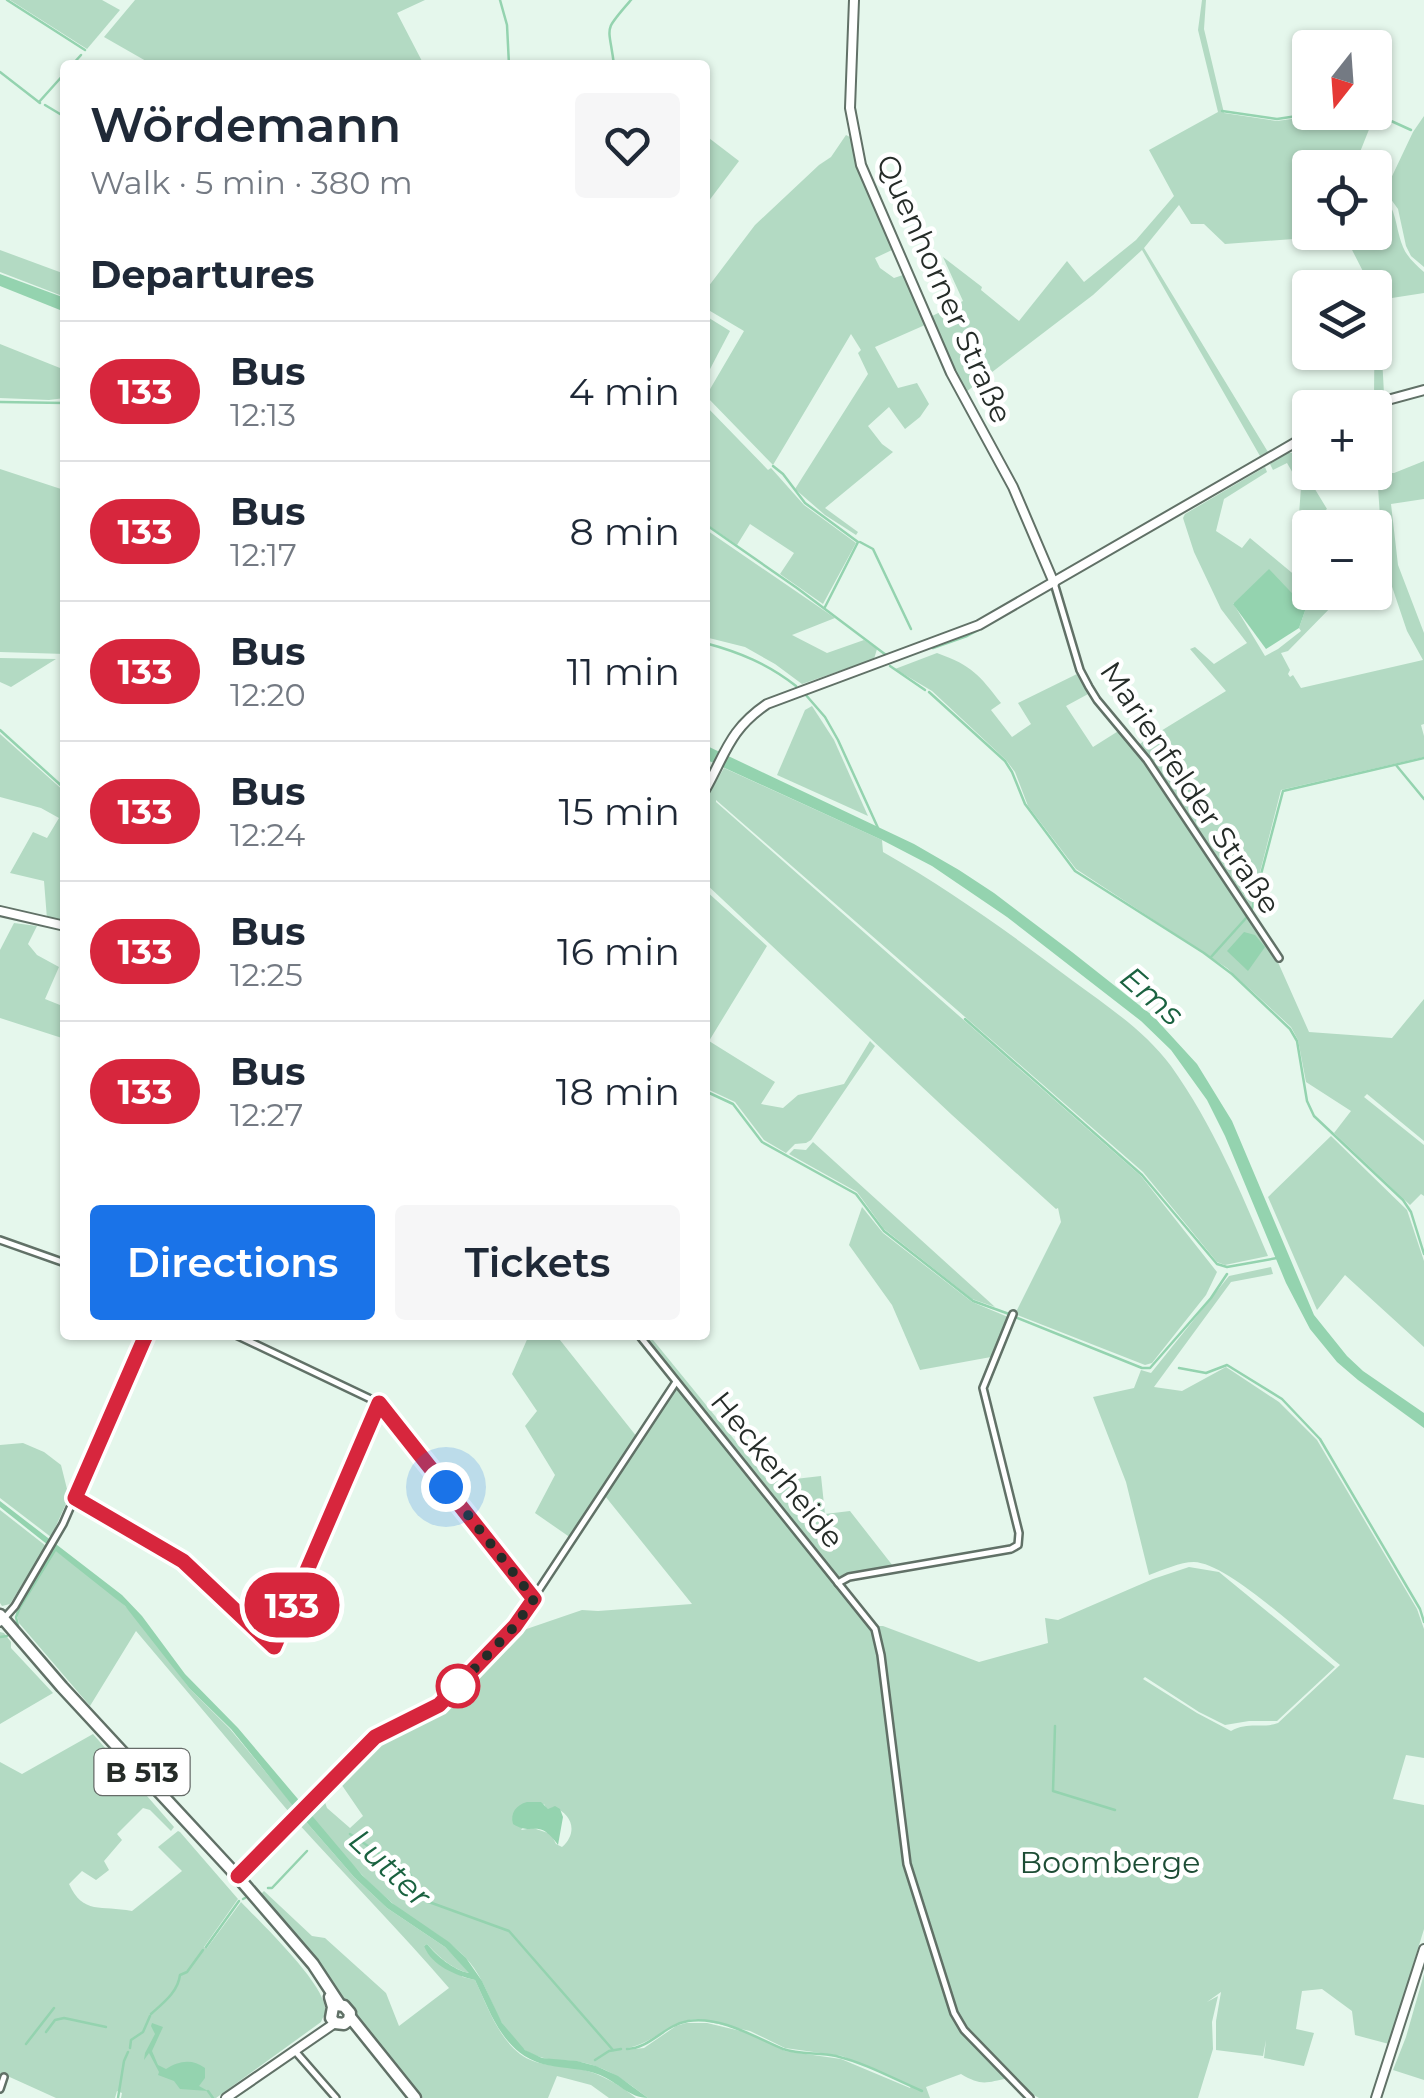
<!DOCTYPE html>
<html lang="en">
<head>
<meta charset="utf-8">
<style>
  :root { --surface:#fff; --page:#f6f6f7; --text:#1f2937; --muted:#747a83; --line:#e0e1e3; --accent:#1a73e8 }
  body { margin:0; font-family:Montserrat,sans-serif; background:var(--page); color:var(--text); height:100vh; display:flex; flex-direction:column; font-size:38px; white-space:nowrap }
  * { box-sizing:border-box; margin:0 }
  p { font-size:32px; color:var(--muted) }
  .icon { flex:none; width:55px; height:55px; fill:none; stroke:currentColor; stroke-width:2; stroke-linecap:round; stroke-linejoin:round }
  .map { position:relative; flex:1; overflow:hidden }
  .drawer { position:absolute; left:60px; top:60px; width:650px; height:1280px; display:flex; flex-direction:column; background:var(--surface); border-radius:10px; box-shadow:0 2px 8px #0004 }
  .drawer>* { flex:none }
  .badge { padding:0 20px; border-radius:32px; font-size:35px; line-height:65px }
  .needle { width:65px; rotate:197deg }
  .controls { position:absolute; left:1292px; top:30px; display:grid; gap:20px }
  .controls a { display:grid; place-items:center; width:100px; height:100px; border-radius:10px; background:var(--surface); box-shadow:0 2px 8px #0004; font-size:50px }
  .you { position:absolute; width:50px; height:50px; margin:-25px; border:8px solid #fff; border-radius:50%; background:#1a73e8; box-shadow:0 0 0 15px #1a73e833 }
  .map>.badge { position:absolute; translate:-50% -50%; box-shadow:0 0 0 5px #fff }
  h2 { padding:0 30px; font-size:38px; line-height:90px }
  .round { display:grid; place-items:center; flex:none; width:105px; height:105px; border-radius:10px; background:var(--page) }
  .summary { display:flex; align-items:center; justify-content:space-between; height:170px; padding:0 30px }
  h1 { font-size:48px; font-weight:600; line-height:75px }
  .primary-button { display:flex; gap:20px; margin-top:auto; padding:20px 30px }
  .primary-button a { flex:1; height:115px; border-radius:10px; background:var(--accent); color:#fff; font-size:40px; font-weight:600; line-height:115px; text-align:center }
  .primary-button a+a { background:var(--page); color:var(--text) }
  ul { padding:0; list-style:none }
  li { display:flex; align-items:center; gap:30px; height:140px; padding:0 30px; border-top:2px solid var(--line) }
  li div { flex:1 }
  li b { display:block; font-size:38px }
  li em { font-style:normal }
  li .badge { min-width:110px; font-weight:700; text-align:center }
  .map>svg:first-child { display:block }
  .green { fill:#b3dac3; fill-rule:evenodd }
  .water { fill:#94d3af }
  .lines { fill:none; stroke-linecap:round; stroke-linejoin:round }
  .stream { stroke:#94d3af; stroke-width:2.5 }
  .street-casing { stroke:#617167; stroke-width:10 }
  .secondary-casing { stroke:#617167; stroke-width:12 }
  .primary-casing { stroke:#617167; stroke-width:15 }
  .street { stroke:#fff; stroke-width:5 }
  .secondary { stroke:#fff; stroke-width:8 }
  .primary { stroke:#fff; stroke-width:10 }
  .line-casing { stroke:#fff; stroke-width:22 }
  .line { stroke:#d7263d; stroke-width:15 }
  .walk { stroke:#252c28; stroke-width:10; stroke-dasharray:0 18 }
  .stop-dot { fill:#fff; stroke:#d7263d; stroke-width:5 }
  .labels { text-anchor:middle; stroke-width:9; stroke-linejoin:round; paint-order:stroke }
  .shield { fill:#fff; stroke:#666b68; stroke-width:2.5 }
  .shield-label { font-size:28px; font-weight:bold; fill:#252c28 }
  .street-label { font-size:30px; fill:#252c28; stroke:#fff }
  .park-label { font-size:30px; fill:#1d4d35; stroke:#fff }
  .water-label { font-size:32px; font-style:italic; fill:#1a6240; stroke:#fff }
</style>
</head>
<body>
<div class="map">
<svg width="1424" height="2098" viewBox="0 0 1424 2098">
  <rect width="100%" height="100%" fill="#e5f7ec"/>
  <!-- green -->
  <g class="green">
    <polygon points="10,0 102,0 120,10 87,49"/>
    <polygon points="135,0 425,0 397,13 424,65 153,65 104,37"/>
    <path d="M1202,0h4l-2,29 20,84 53,8 57,-8 40,4 -20,50 -44,1v64h65v-43c24,19 18,32 28,58 4,10 13,18 21,25v21l-45,7 5,94 -10,3 1,-109 -4,-1 -22,-43 -15,-8 -109,8 -21,-20h-13l-12,-19 -35,43 124,204 -8,4 -118,-206 -49,45 -127,97 -36,-75 33,-16 -20,-44 39,30 -1,3 38,31 48,-60 17,21 52,-42 38,-44 -25,-46 69,-38 -20,-82z"/>
    <polygon points="1424,116 1424,267 1411,256 1406,246 1398,209 1385,191 1413,132"/>
    <polygon points="705,135 739,161 705,206"/>
    <polygon points="846,135 850,137 858,167 892,250 875,258 880,268 894,278 903,275 925,325 875,347 898,388 917,383 929,404 920,417 905,429 889,407 868,426 882,444 893,452 825,508 858,532 856,535 825,515 795,489 868,374 858,353 861,350 851,334 773,465 706,396 744,331 705,308 705,291 755,225 819,165 831,157"/>
    <polygon points="0,250 65,274 65,297 0,272"/>
    <polygon points="709,318 730,331 709,371 705,368 705,326"/>
    <polygon points="0,344 65,370 65,398 49,400 0,398"/>
    <polygon points="705,405 768,470 771,468 804,505 856,543 823,604 780,574 794,553 750,524 737,545 705,523"/>
    <polygon points="1288,453 1293,453 1327,509 1312,520 1314,527 1310,528 1310,531 1292,519 1299,515 1301,487 1287,463 1273,470 1270,464"/>
    <path d="M1424,461v38l-33,5 7,61 26,68v91l-3,1 3,11v21l-143,33 -31,121 -112,-166 88,-54 -36,-42 5,-2 19,17 33,-21 -26,-34 -27,-57 -11,-34 2,-4 80,-47 2,5 -43,27 -8,32 26,17 8,-10 53,44 7,-6v16l26,1 3,6 -51,52 -7,2 9,17 -2,4 2,3 3,-2 8,13 122,-28 -16,-29 -24,-71 -6,-87h17zM1233,603l73,5 -7,20 2,3 -23,18 -13,7z"/>
    <polygon points="0,469 61,489 65,479 65,654 0,652"/>
    <polygon points="705,529 835,618 792,635 827,653 864,640 877,649 874,659 802,684 775,664 745,647 705,637"/>
    <path d="M937,653c36,13 42,22 64,50l-10,7 21,27 19,-13 -13,-21 61,-30 11,20 -24,13 27,41 27,-17 26,31 131,199 32,72 83,6 32,-39v142l-57,-47 -3,3 60,48v51l-3,-2 -11,11 -76,-72 17,-22 -45,-29 -8,-42 -7,-13 -64,-59 -151,-99 -48,-63 -13,-34 -9,-12 -74,-69 -37,-22z"/>
    <polygon points="0,658 56,659 11,687 0,682"/>
    <polygon points="812,706 834,740 868,816 777,775 805,710"/>
    <polygon points="0,734 65,792 65,922 47,919 44,881 10,873 33,832 47,838 59,818 41,808 0,797"/>
    <path d="M724,768l158,72 1,12c67,38 128,82 190,129 34,25 72,50 98,85 42,59 69,124 97,190l-43,9 -8,-3 -74,-90 -427,-372v2l425,374 76,96 -11,23 -54,68 -7,2 -130,-51 46,-92 -3,-14 -2,1 -104,-94 -247,-232v-83z"/>
    <polygon points="705,890 767,946 709,1041 775,1082 761,1104 783,1108 798,1095 844,1084 870,1041 875,1046 811,1140 806,1143 795,1144 786,1153 764,1140 735,1102 705,1088"/>
    <polygon points="14,923 37,926 28,944 37,955 59,967 45,999 65,1007 65,1039 0,1018 0,950"/>
    <polygon points="1331,1136 1407,1210 1424,1261 1424,1347 1345,1275 1317,1310 1268,1197"/>
    <polygon points="813,1142 995,1307 972,1299 884,1229 857,1192 789,1154 794,1149 806,1150"/>
    <polygon points="862,1207 883,1233 972,1302 1008,1317 991,1357 920,1370 892,1305 849,1245"/>
    <path d="M1271,1267l2,7 -42,8 -77,105 28,4 44,-24 53,35 38,38 100,169 7,20v129l-18,-3 -13,44 31,6v124l-35,115 -34,-9 -3,-24 -30,-22 -20,2 -6,38 18,4 -10,33 -40,-8 2,-18 -3,16 -47,-6v-29l5,-29 -14,10 11,-6 -6,26 1,27 -15,49h-159l-7,-4 -65,-63 -5,3 46,44c-22,5 -27,8 -47,-4l-35,13 4,11h-282c-21,-16 -41,-31 -68,-36 -18,-3 -35,0 -52,-10 -30,-18 -35,-57 -54,-84 -21,-30 -58,-43 -84,-67 -32,-27 -57,-59 -85,-91l17,-16 5,14 23,20 13,-12 -26,-38 38,-40 65,-31 69,-72 73,-25 16,1 94,-7 -87,-108 73,-114 -37,-47h8l120,147 52,-6 4,38 25,-3 43,55 -63,12 36,46 4,2h13l96,36 69,-19 -3,-25 13,2 95,-41 36,-12 30,5 116,95 -58,54h-28l-24,4 -26,-13 -54,-35 -2,2 54,34 34,18c18,-10 30,-2 47,-8l62,-58c-30,-24 -111,-102 -146,-103 -14,0 -31,8 -45,13l-23,-93 -33,-85 41,-9 7,-18 10,3 78,-97zM544,1804l2,4 3,2 4,-3c20,7 25,26 9,40l-6,-3 -5,-10 -18,-6 -12,2zM696,2019l54,12 35,17 57,8 69,30 -1,2 -69,-29 -56,-8 -36,-18 -42,-10h-21l-10,3 -32,22 -18,2 1,-2c26,-4 42,-27 69,-29z"/>
    <polygon points="529,1335 556,1335 637,1437 571,1538 535,1513 555,1475 525,1426 537,1411 512,1374"/>
    <polygon points="23,1443 44,1452 61,1465 69,1497 51,1537 0,1498 0,1445"/>
    <polygon points="0,1510 46,1546 10,1604 2,1606 0,1603"/>
    <polygon points="52,1548 101,1585 125,1606 141,1623 190,1689 230,1729 298,1811 294,1818 136,1631 90,1706 19,1623 16,1612"/>
    <polygon points="0,1632 4,1633 11,1642 11,1648 53,1693 0,1724"/>
    <path d="M93,1734l81,93 -3,4 -21,-21 -7,-2 -26,26 5,6 -18,21 5,9 -13,10 -14,-9 -13,13c14,31 32,21 63,27l50,-40 -24,-24 20,-16 2,1 58,67 -34,48 3,1 34,-46c19,20 80,78 84,105 1,8 -1,8 -4,15l-105,76h-95l1,-5 -5,-2 -2,7h-59l-53,-24 -3,8v-320l22,12z"/>
    <path d="M301,1816l53,61 33,31 58,39 25,26c-16,-2 -32,-17 -43,-29l-3,2 39,31 12,3c12,25 22,56 45,74 17,13 40,11 61,15 20,5 39,16 55,29h-27l-18,-13 -34,-9 -9,22h-125l-163,-203 4,-4 48,45 13,2 61,55 13,33 50,-38c-49,-57 -102,-111 -153,-167z"/>
    <polygon points="1424,1974 1424,2080 1393,2070 1406,2037"/>
  </g>
  <!-- water -->
  <g class="water">
    <polygon points="0,274 65,298 65,312 0,286"/>
    <polygon points="1269,569 1306,608 1299,628 1266,649 1233,604"/>
    <polygon points="705,745 914,844 959,870 994,893 1072,952 1153,1016 1197,1064 1232,1121 1314,1315 1347,1356 1363,1371 1424,1413 1424,1428 1358,1380 1337,1362 1310,1329 1286,1283 1225,1136 1207,1100 1171,1050 1141,1021 1007,917 932,866 882,840 705,759"/>
    <polygon points="1244,932 1255,935 1265,947 1248,971 1227,951"/>
    <path d="M0,1501l122,94 20,21 43,58 53,54 124,147 30,28 57,39 17,16 16,23 20,42 23,27 17,8 35,3 19,5 22,10 30,22c-18,0 -31,-16 -48,-23 -17,-7 -35,-6 -53,-10 -43,-10 -55,-49 -72,-85 -20,-5 -43,-14 -51,-34l3,-2c10,12 26,26 42,29l-24,-26 -58,-39 -33,-31 -53,-61 -70,-87 -41,-40 -65,-83 -125,-99z"/>
    <path d="M527,1802h14l7,7 7,-3 5,3 3,8 -5,28c-20,-28 -25,-8 -45,-21 -3,-11 3,-19 14,-22z"/>
    <path d="M152,2023l11,4 -11,24 6,14 8,4c12,-8 26,-11 39,-1v10l-6,8 9,5 -28,-2 -6,-8 -16,-6 1,-3 -10,-19 -5,7 1,-7 10,-19 -4,-8z"/>
  </g>
  <g class="lines">
    <!-- stream -->
    <g class="stream">
      <polyline points="7,0 85,50"/>
      <polyline points="500,0 507,25 509,65"/>
      <polyline points="72,65 81,55"/>
      <path d="M614,65c-5,-41 -12,-32 17,-65"/>
      <polyline points="0,72 40,103"/>
      <polyline points="39,102 65,73"/>
      <polyline points="45,105 65,117"/>
      <polyline points="855,110 856,119"/>
      <polyline points="1222,111 1277,119 1324,112"/>
      <polyline points="1357,112 1389,120 1411,130"/>
      <polyline points="1406,399 1424,394"/>
      <polyline points="0,402 65,403"/>
      <polyline points="1375,445 1384,478"/>
      <polyline points="1295,447 1310,438"/>
      <polyline points="773,466 783,474 805,503 858,542 825,607"/>
      <polyline points="705,524 797,588 886,655"/>
      <polyline points="860,542 873,549 911,629"/>
      <path d="M705,643c34,9 63,21 91,43"/>
      <polyline points="933,648 967,636 986,626"/>
      <polyline points="890,666 925,690"/>
      <polyline points="929,692 1005,761 1012,772 1025,804 1075,871 1204,953 1232,974 1290,1029 1297,1041 1307,1101 1314,1116 1403,1200 1411,1212 1424,1254"/>
      <polyline points="805,694 825,717 838,740 878,828"/>
      <polyline points="0,730 65,789"/>
      <polyline points="1396,765 1424,799"/>
      <polyline points="1251,912 1283,791 1424,758"/>
      <polyline points="1211,957 1247,917"/>
      <polyline points="965,1019 1142,1175 1217,1264 1227,1267 1277,1258"/>
      <polyline points="705,1091 733,1104 762,1142 856,1194 884,1231 973,1301 1009,1314"/>
      <polyline points="1015,1317 1142,1368 1150,1368 1211,1298 1227,1274"/>
      <polyline points="1179,1368 1206,1373 1227,1365 1282,1399 1320,1439 1420,1609 1424,1622"/>
      <polyline points="18,1626 16,1617 20,1607 55,1550"/>
      <polyline points="0,1637 7,1636"/>
      <polyline points="1055,1726 1053,1791 1115,1810"/>
      <polyline points="350,1834 410,1874 420,1893 429,1902 509,1931 613,2050"/>
      <polyline points="268,1888 272,1888 307,1851"/>
      <polyline points="243,1899 245,1898"/>
      <polyline points="206,1947 239,1901"/>
      <path d="M151,2014c12,-11 27,-22 29,-39l7,-3 16,-22"/>
      <polyline points="46,2032 55,2020 64,2018 106,2027"/>
      <polyline points="26,2044 54,2008"/>
      <polyline points="130,2048 131,2040 143,2032 150,2016"/>
      <path d="M627,2049c24,-1 37,-24 61,-28 34,-5 66,16 95,28 17,6 36,3 53,7 29,7 58,23 86,35"/>
      <polyline points="595,2060 609,2051 621,2049"/>
      <polyline points="208,2091 213,2098"/>
      <polyline points="118,2098 124,2061 128,2052"/>
    </g>
    <defs>
      <g id="street">
        <polyline points="1054,583 1080,670 1089,687 1097,700 1147,760 1279,958"/>
        <polyline points="0,1240 65,1263"/>
        <polyline points="236,1335 379,1403 534,1599"/>
        <polyline points="639,1335 875,1629 881,1655 907,1864 954,2013 964,2030 1030,2098"/>
        <polyline points="75,1499 183,1561 274,1647 379,1403"/>
        <polyline points="838,1583 849,1577 1011,1549 1018,1545 1019,1533 983,1388 1013,1314"/>
        <polyline points="0,1623 15,1606 63,1524 146,1335"/>
        <polyline points="239,1875 375,1737 439,1705 515,1626 676,1382"/>
        <polyline points="295,2051 336,2098"/>
        <polyline points="0,2089 4,2077"/>
      </g>
      <g id="secondary">
        <polyline points="854,0 850,108 861,165 951,373 1013,487 1054,583"/>
        <polyline points="1358,408 1424,390"/>
        <path d="M705,790c21,-37 24,-60 62,-86l212,-79 331,-191"/>
        <polyline points="0,911 65,926"/>
        <polyline points="226,2098 335,2023"/>
        <polyline points="1376,2098 1424,1949"/>
      </g>
      <g id="primary">
        <polyline points="0,1615 62,1687 238,1877 313,1964 340,2005"/>
        <polyline points="330,1997 333,2007 331,2018 335,2023 344,2024 349,2020 350,2013 344,2006 337,2005"/>
        <polyline points="350,2017 415,2098"/>
      </g>
    </defs>
    <!-- street casing -->
    <use href="#street" class="street-casing"/>
    <!-- secondary casing -->
    <use href="#secondary" class="secondary-casing"/>
    <!-- primary casing -->
    <use href="#primary" class="primary-casing"/>
    <!-- street -->
    <use href="#street" class="street"/>
    <!-- secondary -->
    <use href="#secondary" class="secondary"/>
    <!-- primary -->
    <use href="#primary" class="primary"/>
  </g>
  <g class="lines">
    <defs>
      <polyline id="line" points="146,1335 75,1498 183,1561 274,1647 379,1403 534,1599 515,1626 439,1705 375,1737 238,1876"/>
    </defs>
    <!-- line casing -->
    <use href="#line" class="line-casing"/>
    <!-- line -->
    <use href="#line" class="line"/>
    <!-- walk -->
    <polyline class="walk" points="446,1487 534,1599 515,1626 458,1686"/>
  </g>
  <!-- markers -->
  <circle class="stop-dot" cx="458" cy="1686" r="20"/>
  <g class="labels">
    <!-- shield labels -->
    <rect class="shield" x="94.5" y="1749" width="95" height="46" rx="8"/>
    <g class="shield-label">
      <text x="142" y="1782">B 513</text>
    </g>
    <!-- street labels -->
    <g class="street-label">
      <text transform="translate(944 289) rotate(66)" y="10">Quenhorner Straße</text>
      <text transform="translate(1190 788) rotate(56)" y="10">Marienfelder Straße</text>
      <text transform="translate(777 1470) rotate(51)" y="10">Heckerheide</text>
    </g>
    <!-- park labels -->
    <g class="park-label">
      <text x="1110" y="1873">Boomberge</text>
    </g>
    <!-- water labels -->
    <g class="water-label">
      <text transform="translate(1152 996) rotate(41)" y="11">Ems</text>
      <text transform="translate(390 1868) rotate(43)" y="11">Lutter</text>
    </g>
  </g>
</svg>
<div class="controls">
<a><svg class="needle" viewBox="-14 -14 28 28"><path d="M0-13l5 13h-10z" fill="#e53935"/><path d="M0 13l5-13h-10z" fill="#747a83"/></svg></a>
<a><svg class="icon" aria-label="locate" viewBox="0 0 24 24"><circle cx="12" cy="12" r="6"/><path d="M12 2v4M12 18v4M2 12h4M18 12h4"/></svg></a>
<a><svg class="icon" aria-label="layers" viewBox="0 0 24 24"><path d="M12 4l9 5-9 5-9-5zM3 14l9 5 9-5"/></svg></a>
<a>+</a>
<a>−</a>
</div>
<div class="you" style="left:446px;top:1487px"></div>
<b class="badge" style="left:292px;top:1605px;background:#d7263d;color:#fff">133</b>
<section class="drawer">
<div class="summary"><div><h1>Wördemann</h1><p>Walk · 5 min · 380 m</p></div><a class="round"><svg class="icon" aria-label="heart" viewBox="0 0 24 24"><path d="M12 20l-8-8c-3-5 5-10 8-4 3-6 11-1 8 4z"/></svg></a></div>
<h2>Departures</h2>
<ul>
<li><span class="badge" style="background:#d7263d;color:#fff">133</span><div><b>Bus</b><p>12:13</p></div><em>4 min</em></li>
<li><span class="badge" style="background:#d7263d;color:#fff">133</span><div><b>Bus</b><p>12:17</p></div><em>8 min</em></li>
<li><span class="badge" style="background:#d7263d;color:#fff">133</span><div><b>Bus</b><p>12:20</p></div><em>11 min</em></li>
<li><span class="badge" style="background:#d7263d;color:#fff">133</span><div><b>Bus</b><p>12:24</p></div><em>15 min</em></li>
<li><span class="badge" style="background:#d7263d;color:#fff">133</span><div><b>Bus</b><p>12:25</p></div><em>16 min</em></li>
<li><span class="badge" style="background:#d7263d;color:#fff">133</span><div><b>Bus</b><p>12:27</p></div><em>18 min</em></li>
</ul>
<div class="primary-button"><a>Directions</a><a>Tickets</a></div>
</section>
</div>
</body>
</html>
